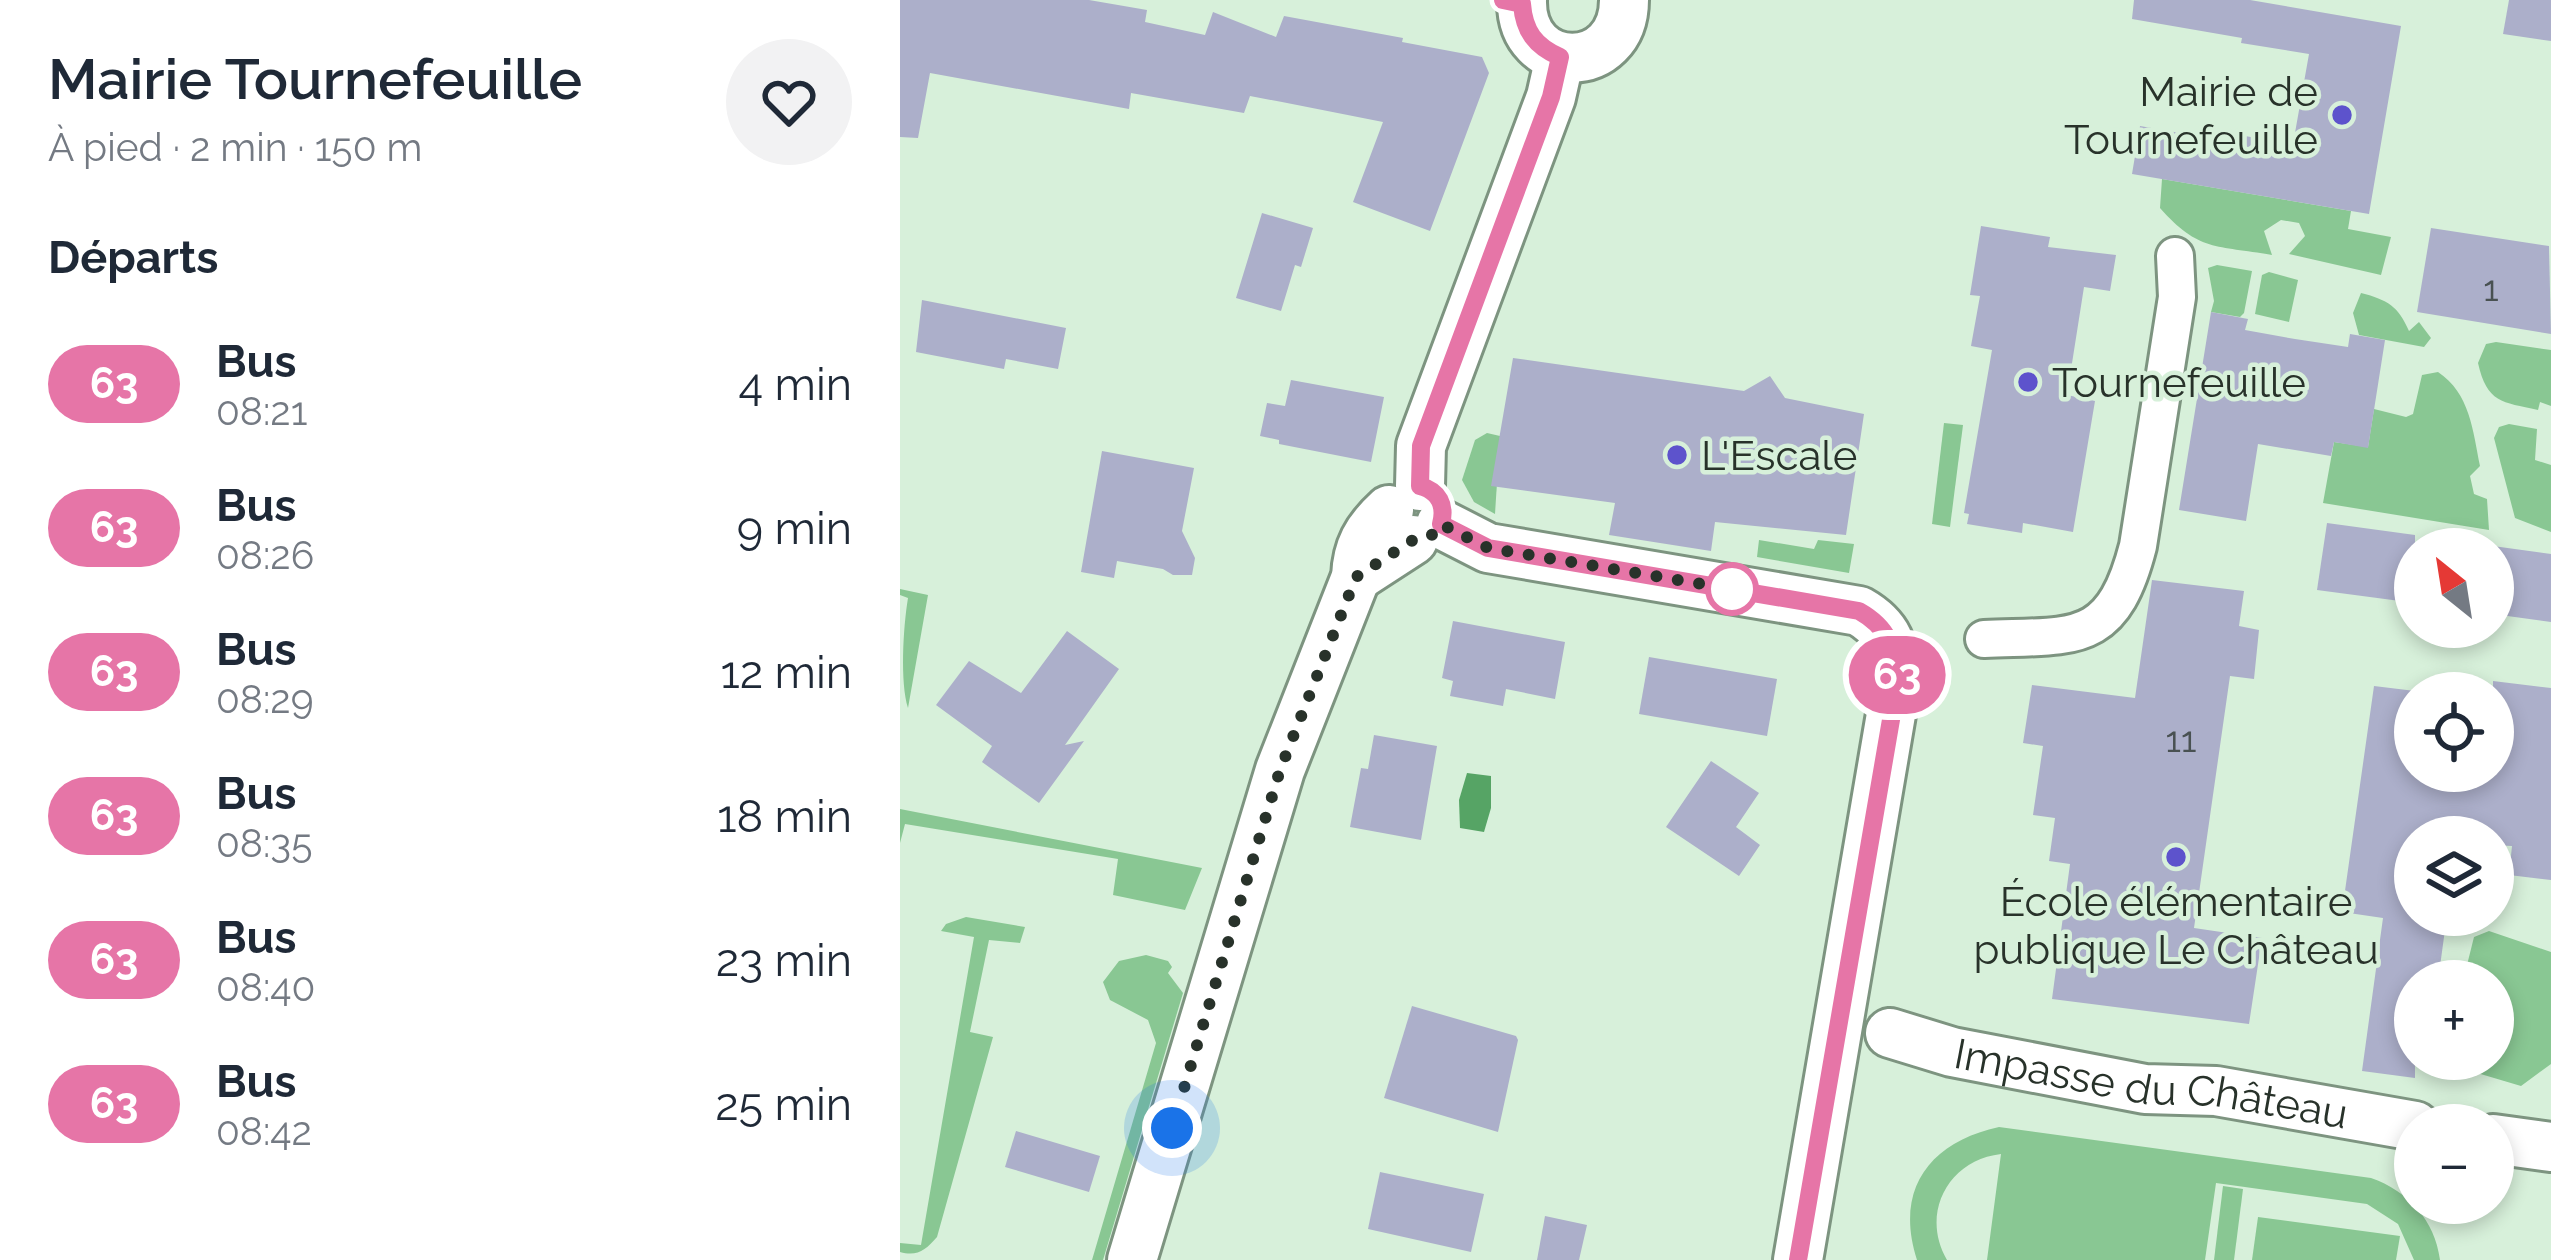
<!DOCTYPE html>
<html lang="fr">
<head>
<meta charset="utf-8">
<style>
  :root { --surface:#fff; --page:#f2f2f3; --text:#1f2937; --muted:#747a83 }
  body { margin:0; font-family:Raleway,sans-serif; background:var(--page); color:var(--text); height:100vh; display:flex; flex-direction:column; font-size:45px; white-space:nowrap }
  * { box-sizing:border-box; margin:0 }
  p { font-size:39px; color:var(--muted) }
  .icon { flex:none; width:66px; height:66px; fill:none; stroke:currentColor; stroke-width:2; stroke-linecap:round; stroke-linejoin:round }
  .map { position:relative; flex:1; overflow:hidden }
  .panel { display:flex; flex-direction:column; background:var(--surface); width:900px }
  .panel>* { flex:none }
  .badge { padding:0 24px; border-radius:39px; font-size:42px; line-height:78px }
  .needle { width:78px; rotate:330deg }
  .tools { position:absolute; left:1494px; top:528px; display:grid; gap:24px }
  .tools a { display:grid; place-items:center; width:120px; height:120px; border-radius:50%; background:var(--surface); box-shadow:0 6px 18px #0003; font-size:60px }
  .you { position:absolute; width:60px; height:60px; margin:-30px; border:9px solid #fff; border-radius:50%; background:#1a73e8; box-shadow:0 0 0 18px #1a73e833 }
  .map>.badge { position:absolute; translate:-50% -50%; box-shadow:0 0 0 6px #fff }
  h2 { padding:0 48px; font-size:45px; line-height:108px }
  .round { display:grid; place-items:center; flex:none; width:126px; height:126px; border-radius:63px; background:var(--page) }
  .summary { display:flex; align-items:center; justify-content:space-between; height:204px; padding:0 48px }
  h1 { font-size:57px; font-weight:600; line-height:90px }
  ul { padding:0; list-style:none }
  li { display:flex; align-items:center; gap:36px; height:144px; padding:0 48px }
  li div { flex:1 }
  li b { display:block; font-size:45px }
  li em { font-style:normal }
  li .badge { min-width:132px; font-weight:700; text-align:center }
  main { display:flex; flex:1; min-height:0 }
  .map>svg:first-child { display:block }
  .green { fill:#89c793 }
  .water { fill:#56a465 }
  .building { fill:#acafca }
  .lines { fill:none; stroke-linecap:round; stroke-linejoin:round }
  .pedestrian-casing { stroke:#7d9480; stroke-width:42 }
  .minor-casing { stroke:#7d9480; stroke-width:54 }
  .pedestrian { stroke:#fff; stroke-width:36 }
  .minor { stroke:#fff; stroke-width:48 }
  .line-casing { stroke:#fff; stroke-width:27 }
  .line { stroke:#e675a7; stroke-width:18 }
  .walk { stroke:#28322a; stroke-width:12; stroke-dasharray:0 21.6 }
  .poi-dot { fill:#5d53cc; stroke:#d7f0da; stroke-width:4.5 }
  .stop-dot { fill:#fff; stroke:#e675a7; stroke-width:6 }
  .labels { text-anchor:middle; stroke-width:9; stroke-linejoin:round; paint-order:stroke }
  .number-label { font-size:36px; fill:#495152 }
  .poi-label { font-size:42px; fill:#28322a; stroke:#d7f0da; text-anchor:start }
  .street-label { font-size:42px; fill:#28322a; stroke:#d7f0da }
</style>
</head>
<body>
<main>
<section class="panel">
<div class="summary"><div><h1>Mairie Tournefeuille</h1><p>À pied · 2 min · 150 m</p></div><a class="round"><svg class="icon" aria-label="heart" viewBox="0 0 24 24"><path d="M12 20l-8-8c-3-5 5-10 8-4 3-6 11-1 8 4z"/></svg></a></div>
<h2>Départs</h2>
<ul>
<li><span class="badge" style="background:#e675a7;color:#fff">63</span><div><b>Bus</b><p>08:21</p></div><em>4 min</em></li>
<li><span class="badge" style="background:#e675a7;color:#fff">63</span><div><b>Bus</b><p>08:26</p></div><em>9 min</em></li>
<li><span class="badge" style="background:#e675a7;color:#fff">63</span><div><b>Bus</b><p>08:29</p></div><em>12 min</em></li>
<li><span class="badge" style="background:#e675a7;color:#fff">63</span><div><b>Bus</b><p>08:35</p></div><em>18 min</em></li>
<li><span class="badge" style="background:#e675a7;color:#fff">63</span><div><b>Bus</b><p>08:40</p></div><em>23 min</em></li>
<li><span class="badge" style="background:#e675a7;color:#fff">63</span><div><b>Bus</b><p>08:42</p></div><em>25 min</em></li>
</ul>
</section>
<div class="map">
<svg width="1651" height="1260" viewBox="0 0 1651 1260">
  <rect width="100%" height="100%" fill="#d7f0da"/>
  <!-- green -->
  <g class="green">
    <path d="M1262,179l189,32 -3,18 43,8 -10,38 -92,-21 16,-18 -6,-13 -18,-3 -17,11 8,24c-56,-10 -73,-3 -112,-47z"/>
    <polygon points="1317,265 1352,271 1344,313 1340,317 1311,312 1314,301 1308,268"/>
    <polygon points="1369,272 1398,280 1389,322 1355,314 1362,275"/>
    <path d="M1461,293c27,7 37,13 48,38l10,-9 12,16 -7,9 -65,-12 -6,-22z"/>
    <path d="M1596,342l55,8v56l-11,-4 -2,8c-36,-8 -51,-7 -60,-47l8,-19z"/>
    <path d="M1538,372c32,21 35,59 42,94l-10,10 4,18 13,5 2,31 -166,-27 11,-61 34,5 6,-38 32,8 7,-3 9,-39z"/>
    <polygon points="1044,423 1063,425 1050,527 1032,524"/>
    <polygon points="1609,424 1637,429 1635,460 1651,465 1651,532 1615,518 1594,438 1599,427"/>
    <polygon points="587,433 600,436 595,514 574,502 562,480 575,440"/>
    <polygon points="859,540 914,549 918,540 954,544 949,573 857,557"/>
    <path d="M0,589l28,6 -20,113c-8,-25 -5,-80 0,-110l-8,-3z"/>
    <polygon points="0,809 302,868 285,910 213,895 218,859 5,824 0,843"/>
    <path d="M66,917l59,10 -5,16 -31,-3 -19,92 23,5 -56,200c-11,13 -20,20 -37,15v-9l21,2 53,-308 -33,-6 5,-7z"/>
    <polygon points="1589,931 1651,952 1651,1064 1621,1086 1557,1067 1556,1059 1593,1059 1593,981 1563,981 1574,937"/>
    <polygon points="246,955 268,961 272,967 268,973 283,993 203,1260 192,1260 256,1043 248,1020 210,1000 203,982 219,961"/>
    <path d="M1099,1127l372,51c37,13 64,42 69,82h-26l-16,-36 -31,-20 -151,-21 -11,77h-218l14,-106c-53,6 -81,60 -54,106h-30c-23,-71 13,-118 82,-133z"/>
    <polygon points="1323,1186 1343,1189 1334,1260 1314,1260"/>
    <polygon points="1358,1217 1500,1236 1496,1260 1352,1260"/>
  </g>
  <!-- water -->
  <polygon class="water" points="567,773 591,776 591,808 584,832 560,828 559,800"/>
  <!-- building -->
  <g class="building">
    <polygon points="0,0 189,0 247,10 245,22 305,35 313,12 376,37 384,16 503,38 502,42 582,57 589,73 530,231 453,202 483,122 382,102 350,96 344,113 231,93 229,109 30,73 18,138 0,137"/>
    <polygon points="1234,0 1350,0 1501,26 1469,214 1232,174 1240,126 1325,141 1327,133 1393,144 1409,54 1341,43 1342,38 1232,19"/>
    <polygon points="1609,0 1651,0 1651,41 1603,34"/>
    <polygon points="362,213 413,228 401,267 395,265 381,311 336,298"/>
    <polygon points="1081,226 1150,237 1148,247 1216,255 1210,291 1184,287 1167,395 1195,401 1173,532 1123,523 1122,533 1067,524 1069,514 1064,513 1092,350 1071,346 1080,296 1070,295"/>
    <polygon points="1531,228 1649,246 1651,334 1517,312"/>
    <polygon points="22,300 166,328 158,369 106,359 104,369 16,352"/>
    <polygon points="1311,312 1348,319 1345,330 1395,339 1448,347 1450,334 1485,340 1468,448 1434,442 1431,456 1358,444 1346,521 1279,510"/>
    <polygon points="613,358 844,391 870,376 885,398 964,414 946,535 815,522 811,551 709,535 715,503 591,486"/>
    <polygon points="391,380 484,397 471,462 379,444 379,440 360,436 367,403 385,406"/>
    <polygon points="202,451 294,468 282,531 295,558 292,575 273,575 263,569 217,561 214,578 181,572"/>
    <polygon points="1427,523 1515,535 1515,603 1417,590"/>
    <polygon points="1593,546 1651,554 1651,622 1593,614"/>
    <polygon points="1252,580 1344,591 1339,626 1359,630 1354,679 1330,676 1294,928 1362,938 1349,1024 1152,999 1170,864 1149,861 1155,818 1133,815 1143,746 1123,743 1132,685 1235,698"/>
    <polygon points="553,621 665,642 655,699 606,689 603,706 550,696 553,681 542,678"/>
    <polygon points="167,631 219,669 165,745 184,741 139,803 82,762 92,746 36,705 69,661 121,693"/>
    <polygon points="749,657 877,679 867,736 739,714"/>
    <polygon points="1593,681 1651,688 1651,880 1609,875 1612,846 1593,845 1593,837 1515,837 1515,915 1547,915 1538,981 1515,981 1515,1078 1462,1071 1483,918 1442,912 1474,686 1515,691 1515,771 1593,774"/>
    <polygon points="474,735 537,746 521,840 450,827 461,768 468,769"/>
    <polygon points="811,761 859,793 836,827 860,845 839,876 766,827"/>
    <polygon points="512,1006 616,1036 618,1040 598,1132 484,1098"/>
    <polygon points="116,1131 200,1156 189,1192 105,1167"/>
    <polygon points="480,1172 584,1194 571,1252 468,1229"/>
    <polygon points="645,1216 687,1225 679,1260 637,1260"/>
  </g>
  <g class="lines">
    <defs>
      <path id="pedestrian" d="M1084,639c90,-4 128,8 154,-93l39,-249 -2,-41"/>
      <g id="minor">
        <path d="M622,0c-2,77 102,77 102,0"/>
        <polyline points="520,486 521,446 651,97 660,57"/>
        <path d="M541,524l47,24 371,63c30,17 34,35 38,68l-99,581"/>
        <polyline points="456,577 513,540"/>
        <path id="s1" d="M990,1033l62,19 193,37 71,2 199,35"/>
        <polyline points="1593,1139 1651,1147"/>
        <path d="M232,1260l148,-490 76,-193c1,-29 11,-47 33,-67"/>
      </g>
    </defs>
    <!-- pedestrian casing -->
    <use href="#pedestrian" class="pedestrian-casing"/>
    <!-- minor casing -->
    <use href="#minor" class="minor-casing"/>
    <!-- pedestrian -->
    <use href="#pedestrian" class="pedestrian"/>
    <!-- minor -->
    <use href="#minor" class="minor"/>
  </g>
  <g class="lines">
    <defs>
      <path id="line" d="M603,0l19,4c2,27 13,42 38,53l-9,40 -130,349 -1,40c19,5 26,19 21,38l47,24 371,63c30,17 34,35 39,68l-100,581"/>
    </defs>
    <!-- line casing -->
    <use href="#line" class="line-casing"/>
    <!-- line -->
    <use href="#line" class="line"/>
    <!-- walk -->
    <polyline class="walk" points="272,1128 380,770 456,577 513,540 530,537 541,524 588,548 832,589"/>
  </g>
  <!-- markers -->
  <g class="poi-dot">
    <circle cx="1442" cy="115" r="12"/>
    <circle cx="1128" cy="382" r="12"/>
    <circle cx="777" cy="455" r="12"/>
    <circle cx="1276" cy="857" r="12"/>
  </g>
  <circle class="stop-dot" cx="832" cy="589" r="24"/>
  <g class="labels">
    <!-- number labels -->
    <g class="number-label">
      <text x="1591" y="301">1</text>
      <text x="1281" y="752">11</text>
    </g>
    <!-- poi labels -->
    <g class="poi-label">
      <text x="1418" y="106" text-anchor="end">Mairie de<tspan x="1418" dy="48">Tournefeuille</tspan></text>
      <text x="1152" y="397">Tournefeuille</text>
      <text x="801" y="470">L'Escale</text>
      <text x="1276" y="916" text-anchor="middle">École élémentaire<tspan x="1276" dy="48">publique Le Château</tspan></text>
    </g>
    <!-- street labels -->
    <g class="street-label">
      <text dy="15" stroke="none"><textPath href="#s1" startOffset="267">Impasse du Château</textPath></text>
    </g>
  </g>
</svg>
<div class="tools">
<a><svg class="needle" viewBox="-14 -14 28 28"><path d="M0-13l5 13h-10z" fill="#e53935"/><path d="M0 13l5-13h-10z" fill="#747a83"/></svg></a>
<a><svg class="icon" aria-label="locate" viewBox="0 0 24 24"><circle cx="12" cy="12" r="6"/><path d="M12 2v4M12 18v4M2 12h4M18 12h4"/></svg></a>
<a><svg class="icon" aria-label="layers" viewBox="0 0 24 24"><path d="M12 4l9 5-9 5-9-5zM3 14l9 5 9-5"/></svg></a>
<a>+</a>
<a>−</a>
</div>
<div class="you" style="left:272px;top:1128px"></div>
<b class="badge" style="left:997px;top:675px;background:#e675a7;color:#fff">63</b>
</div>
</main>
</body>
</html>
